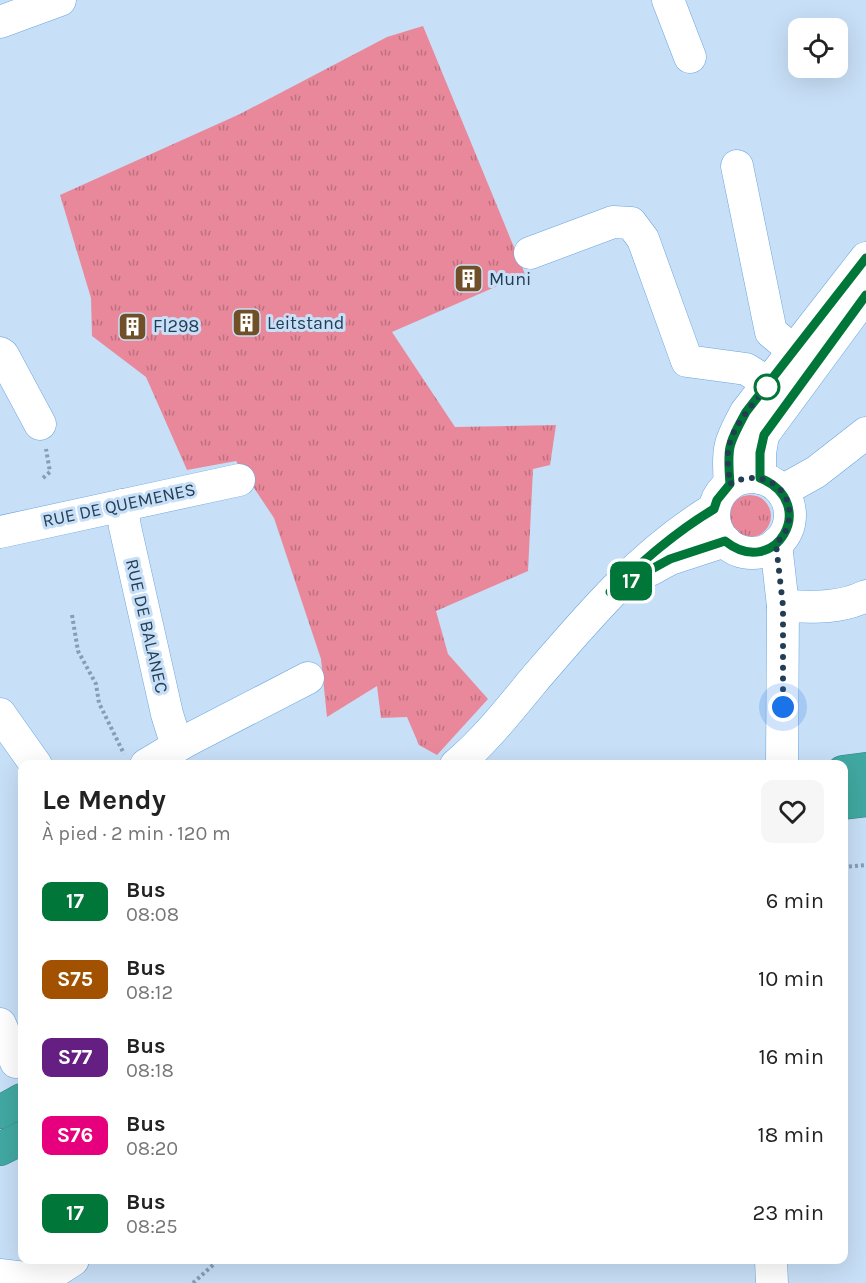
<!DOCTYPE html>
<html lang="fr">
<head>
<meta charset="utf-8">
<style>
  :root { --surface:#fff; --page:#f6f6f6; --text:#222; --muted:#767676 }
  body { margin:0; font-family:Karla,sans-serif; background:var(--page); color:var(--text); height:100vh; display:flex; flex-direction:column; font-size:22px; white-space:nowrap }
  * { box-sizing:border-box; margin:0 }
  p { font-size:20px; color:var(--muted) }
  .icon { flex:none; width:33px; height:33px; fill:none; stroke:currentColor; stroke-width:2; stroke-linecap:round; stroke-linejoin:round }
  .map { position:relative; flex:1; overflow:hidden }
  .sheet { position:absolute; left:18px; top:760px; width:830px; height:504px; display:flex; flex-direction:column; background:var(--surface); border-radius:12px; box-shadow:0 6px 24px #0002 }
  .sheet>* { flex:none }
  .badge { padding:0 12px; border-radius:9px; font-size:21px; line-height:39px }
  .buttons { position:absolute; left:788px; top:18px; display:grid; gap:12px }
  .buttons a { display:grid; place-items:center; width:60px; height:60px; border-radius:12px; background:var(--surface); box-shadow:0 6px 24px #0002; font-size:30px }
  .you { position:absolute; width:30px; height:30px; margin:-15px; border:4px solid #fff; border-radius:50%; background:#1a73e8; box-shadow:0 0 0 9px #1a73e833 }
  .map>.badge { position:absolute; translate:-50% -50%; box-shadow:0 0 0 3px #fff }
  .round { display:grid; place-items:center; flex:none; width:63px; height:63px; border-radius:12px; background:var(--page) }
  .summary { display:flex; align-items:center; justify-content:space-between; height:102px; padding:0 24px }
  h1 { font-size:28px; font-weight:700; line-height:45px }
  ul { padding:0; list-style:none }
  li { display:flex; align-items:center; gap:18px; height:78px; padding:0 24px }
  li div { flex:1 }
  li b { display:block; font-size:22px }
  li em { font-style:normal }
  li .badge { min-width:66px; font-weight:700; text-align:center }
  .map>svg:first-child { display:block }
  .grass { fill:url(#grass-tufts) }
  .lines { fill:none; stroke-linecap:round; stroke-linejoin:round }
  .minor-casing { stroke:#6aa6e0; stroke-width:33 }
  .highway-casing { stroke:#368386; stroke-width:34 }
  .path { stroke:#859eb6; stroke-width:4; stroke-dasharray:3 3; stroke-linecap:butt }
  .minor { stroke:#fff; stroke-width:32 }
  .highway { stroke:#41a8a1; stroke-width:33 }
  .line-casing { stroke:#fff; stroke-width:14 }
  .line { stroke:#007738; stroke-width:9 }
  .walk { stroke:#233d55; stroke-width:6; stroke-dasharray:0 10.8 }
  .stop-dot { fill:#fff; stroke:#007738; stroke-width:3 }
  .labels { text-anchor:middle; stroke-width:6; stroke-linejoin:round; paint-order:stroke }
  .poi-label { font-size:18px; fill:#233d55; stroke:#c7dff7; text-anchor:start }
  .street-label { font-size:18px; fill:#233d55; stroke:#c7dff7 }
</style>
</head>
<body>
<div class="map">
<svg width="866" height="1283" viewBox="0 0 866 1283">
  <defs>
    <pattern id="grass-tufts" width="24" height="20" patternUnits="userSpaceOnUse" patternTransform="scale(1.5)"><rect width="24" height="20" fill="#e9889a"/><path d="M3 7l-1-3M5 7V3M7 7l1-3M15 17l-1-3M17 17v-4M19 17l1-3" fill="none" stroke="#bc7080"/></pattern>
  </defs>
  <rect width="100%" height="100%" fill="#c7dff7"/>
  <!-- grass -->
  <g class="grass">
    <polygon points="423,26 525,274 392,332 455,427 556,425 550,465 533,469 528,571 436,611 448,654 488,699 437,755 419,745 407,717 381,718 377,686 327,717 321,659 274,518 236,461 187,470 146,377 92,336 91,298 60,195 240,114 387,37"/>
    <circle cx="750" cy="516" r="21"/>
  </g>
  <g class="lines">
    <defs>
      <g id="minor">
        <polyline points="668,0 690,57"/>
        <polyline points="0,22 60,0"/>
        <polyline points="737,166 771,332 795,352 814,364"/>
        <polyline points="530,253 613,222 631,223 643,239 687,361 746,369 770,384"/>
        <polyline points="0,353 3,355 40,424"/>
        <circle cx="752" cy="515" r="38"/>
        <polyline points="760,478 760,453 763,435 866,295"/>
        <path d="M730,484c-3,-35 -1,-41 16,-72l120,-154"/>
        <polyline points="782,491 816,472 866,433"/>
        <polyline points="122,505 125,527 167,714 177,746"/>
        <polyline points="0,532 239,480"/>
        <polyline points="776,544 783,606 782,765"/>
        <polyline points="650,570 670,559 725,541"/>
        <path d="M783,606c30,1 56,3 83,-10"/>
        <polyline points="0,714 36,765"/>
        <polyline points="146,765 186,741 308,678"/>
        <path d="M456,765c29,-24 53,-55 77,-84 55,-64 108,-128 181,-172"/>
        <polyline points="0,1024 16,1062"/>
        <polyline points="771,1260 772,1283"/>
        <polyline points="0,1275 42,1280"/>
        <polyline points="42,1280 73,1260"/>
      </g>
      <g id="highway">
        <polyline points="843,772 866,769"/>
        <polyline points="843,803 866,800"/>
        <polyline points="0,1112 22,1100"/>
        <polyline points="0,1149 22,1138"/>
      </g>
    </defs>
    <!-- minor casing -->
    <use href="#minor" class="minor-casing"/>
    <!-- highway casing -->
    <use href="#highway" class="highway-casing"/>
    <!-- path -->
    <g class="path">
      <polyline points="43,478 50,472 46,449"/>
      <polyline points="72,615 78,651 96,684 99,703 124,754"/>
      <polyline points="843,867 866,865"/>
      <polyline points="193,1283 214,1264"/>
    </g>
    <!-- minor -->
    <use href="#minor" class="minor"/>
    <!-- highway -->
    <use href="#highway" class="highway"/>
  </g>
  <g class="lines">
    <defs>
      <path id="line" d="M866,258l-120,154c-18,33 -19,35 -16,72l-13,16 -3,9c-39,23 -71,52 -104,83l60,-33 55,-18c50,40 96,-38 35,-63v-25l4,-18 102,-140"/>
    </defs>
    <!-- line casing -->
    <use href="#line" class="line-casing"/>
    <!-- line -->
    <use href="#line" class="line"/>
    <!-- walk -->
    <path class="walk" d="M767,387l3,-3c-17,20 -38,41 -42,67 -1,11 1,23 2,33 32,-18 69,6 57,44 -2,6 -7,11 -11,16l7,62v101"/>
  </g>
  <!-- icons -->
  <defs>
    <symbol id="building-square" viewBox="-11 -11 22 22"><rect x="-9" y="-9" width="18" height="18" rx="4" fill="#714f27" stroke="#c7dff7"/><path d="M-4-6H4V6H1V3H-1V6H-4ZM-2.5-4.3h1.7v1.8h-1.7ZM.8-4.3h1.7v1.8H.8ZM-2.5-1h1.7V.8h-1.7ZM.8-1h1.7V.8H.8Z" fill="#fff"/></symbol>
  </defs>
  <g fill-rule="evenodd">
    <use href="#building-square" x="452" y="262" width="33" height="33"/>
    <use href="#building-square" x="230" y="306" width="33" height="33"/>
    <use href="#building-square" x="116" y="310" width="33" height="33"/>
  </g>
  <!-- markers -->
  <circle class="stop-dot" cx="767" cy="387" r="12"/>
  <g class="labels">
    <!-- poi labels -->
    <g class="poi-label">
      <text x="489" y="285">Muni</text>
      <text x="267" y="329">Leitstand</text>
      <text x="153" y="332">Fl298</text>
    </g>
    <!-- street labels -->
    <g class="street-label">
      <text transform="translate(119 505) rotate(-12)" y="6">RUE DE QUEMENES</text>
      <text transform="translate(147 626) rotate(77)" y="6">RUE DE BALANEC</text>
    </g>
  </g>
</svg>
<div class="buttons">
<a><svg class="icon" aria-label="locate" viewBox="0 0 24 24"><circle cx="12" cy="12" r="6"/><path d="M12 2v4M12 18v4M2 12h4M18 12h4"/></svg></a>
</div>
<div class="you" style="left:783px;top:707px"></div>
<b class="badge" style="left:631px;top:581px;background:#007738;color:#fff">17</b>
<section class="sheet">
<div class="summary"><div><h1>Le Mendy</h1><p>À pied · 2 min · 120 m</p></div><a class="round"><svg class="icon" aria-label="heart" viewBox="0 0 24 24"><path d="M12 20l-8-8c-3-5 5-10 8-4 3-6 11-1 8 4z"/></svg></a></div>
<ul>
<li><span class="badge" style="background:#007738;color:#fff">17</span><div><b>Bus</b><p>08:08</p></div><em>6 min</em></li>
<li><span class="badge" style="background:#a25100;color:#fff">S75</span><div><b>Bus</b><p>08:12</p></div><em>10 min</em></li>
<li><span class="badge" style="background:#651f82;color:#fff">S77</span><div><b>Bus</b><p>08:18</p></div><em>16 min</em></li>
<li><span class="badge" style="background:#e6007e;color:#fff">S76</span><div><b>Bus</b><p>08:20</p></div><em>18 min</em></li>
<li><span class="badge" style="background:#007738;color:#fff">17</span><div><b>Bus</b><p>08:25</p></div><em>23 min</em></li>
</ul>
</section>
</div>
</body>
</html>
